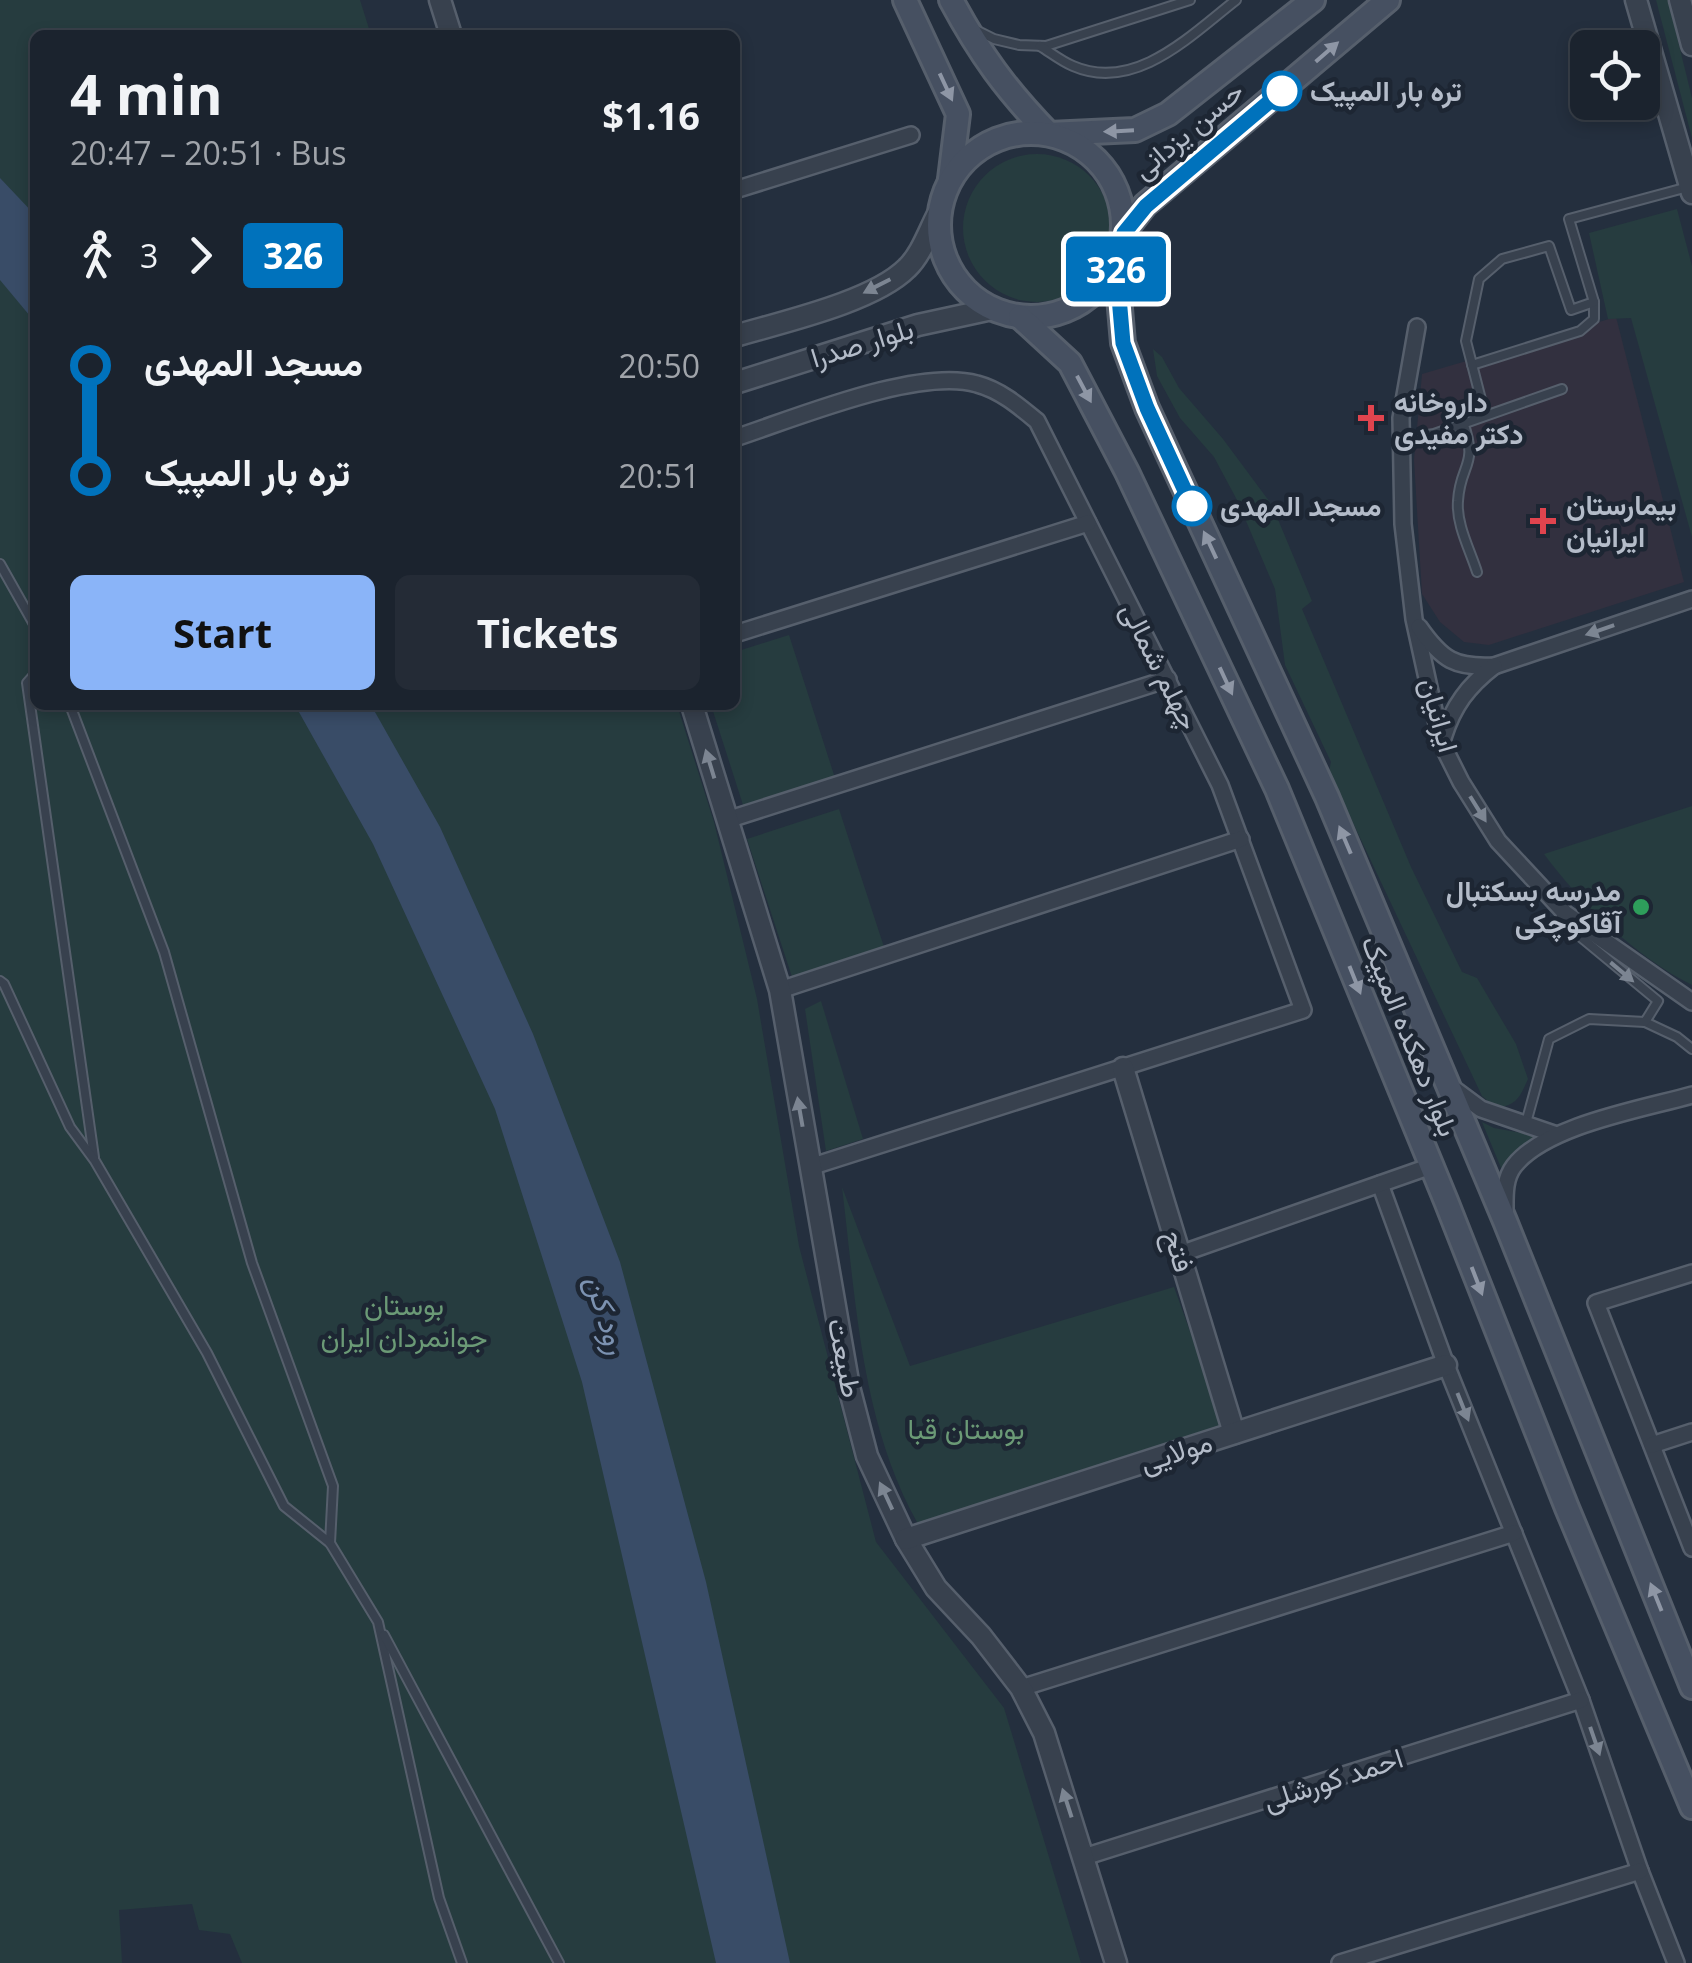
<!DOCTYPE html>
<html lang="en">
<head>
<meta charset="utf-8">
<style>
  :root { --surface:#1b232e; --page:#242b36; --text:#f1f3f6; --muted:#a0a4aa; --line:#39404a; --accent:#8ab4f8 }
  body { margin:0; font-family:"Open Sans",Vazirmatn,sans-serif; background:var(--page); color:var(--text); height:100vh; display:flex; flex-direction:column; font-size:38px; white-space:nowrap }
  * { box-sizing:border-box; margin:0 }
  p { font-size:32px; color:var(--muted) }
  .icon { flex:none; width:55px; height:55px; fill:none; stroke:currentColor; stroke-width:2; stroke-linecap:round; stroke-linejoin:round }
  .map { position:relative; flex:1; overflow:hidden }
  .details { position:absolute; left:30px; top:30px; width:710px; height:680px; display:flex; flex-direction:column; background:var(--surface); border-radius:15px; box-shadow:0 5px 15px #0003,0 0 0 2px var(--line) }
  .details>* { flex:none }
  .badge { padding:0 20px; border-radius:8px; font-size:35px; line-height:65px }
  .buttons { position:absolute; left:1570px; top:30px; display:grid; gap:20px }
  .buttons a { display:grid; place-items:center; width:90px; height:90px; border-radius:15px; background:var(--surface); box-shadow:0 5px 15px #0003,0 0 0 2px var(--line); font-size:50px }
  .map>.badge { position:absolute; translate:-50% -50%; box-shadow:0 0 0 5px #fff }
  .legs { display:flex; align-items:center; gap:15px; height:110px; padding:0 40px; font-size:32px }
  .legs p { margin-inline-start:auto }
  .headline { display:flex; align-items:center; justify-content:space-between; height:170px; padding:0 40px }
  h1 { font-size:55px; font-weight:700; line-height:75px }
  .primary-button { display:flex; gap:20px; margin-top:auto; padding:20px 40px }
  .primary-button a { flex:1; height:115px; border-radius:15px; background:var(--accent); color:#111; font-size:40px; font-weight:700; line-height:115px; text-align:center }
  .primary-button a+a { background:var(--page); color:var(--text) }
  ul { padding:0 40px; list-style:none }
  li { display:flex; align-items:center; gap:35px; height:110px; font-size:38px }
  li i { display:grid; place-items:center; width:15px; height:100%; margin:0 12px; background:currentColor }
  li i::after { content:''; width:25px; height:25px; margin:-12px; border:8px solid; border-radius:50%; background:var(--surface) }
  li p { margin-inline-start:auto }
  li:first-child i { background:linear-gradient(#0000 50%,currentColor 0) }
  li:last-child i { background:linear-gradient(currentColor 50%,#0000 0) }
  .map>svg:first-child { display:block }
  .medical { fill:#32303f }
  .green { fill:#263c3f }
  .water { fill:#394c67 }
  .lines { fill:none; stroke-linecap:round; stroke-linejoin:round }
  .service-casing { stroke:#565f6c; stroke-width:12 }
  .minor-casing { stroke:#565f6c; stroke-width:20 }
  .tertiary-casing { stroke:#565f6c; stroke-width:25 }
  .secondary-casing { stroke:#565f6c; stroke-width:28 }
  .service { stroke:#38414e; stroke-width:8 }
  .minor { stroke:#38414e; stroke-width:15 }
  .tertiary { stroke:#38414e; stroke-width:20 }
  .secondary { stroke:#465061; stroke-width:22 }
  .oneway { fill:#8e96a5 }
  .oneway2 { fill:#7c8592 }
  .line-1-casing { stroke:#fff; stroke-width:22 }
  .line-1 { stroke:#0072bc; stroke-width:15 }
  .stop-1-dot { fill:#fff; stroke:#0072bc; stroke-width:5 }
  .health-dot { fill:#e0444e; stroke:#1d2633; stroke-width:4 }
  .leisure-dot { fill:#2e9e5b; stroke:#1d2633; stroke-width:4 }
  .labels { text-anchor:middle; stroke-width:9; stroke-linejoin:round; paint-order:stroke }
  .stop-label { font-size:28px; font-weight:bold; fill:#b4bcc9; stroke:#1d2633; text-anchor:start }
  .street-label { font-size:28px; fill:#b4bcc9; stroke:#1d2633 }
  .poi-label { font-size:28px; font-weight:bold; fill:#b4bcc9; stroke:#1d2633; text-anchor:start }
  .park-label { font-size:28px; fill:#6b9a76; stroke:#1d2633 }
  .water-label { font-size:30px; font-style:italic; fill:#7c92b1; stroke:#1d2633 }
</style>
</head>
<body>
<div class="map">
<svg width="1692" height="1963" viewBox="0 0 1692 1963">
  <rect width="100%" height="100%" fill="#242f3e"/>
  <!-- medical -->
  <polygon class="medical" points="1616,317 1684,582 1489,645 1464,642 1440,622 1422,594 1414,460 1422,374"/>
  <!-- green -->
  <g class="green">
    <polygon points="0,0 360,0 371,35 35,35 35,705 677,705 714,822 757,999 799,1246 876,1542 1004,1708 1081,1963 242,1963 230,1934 199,1930 192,1904 119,1910 122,1963 0,1963"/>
    <polygon points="1656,0 1668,0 1692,98 1692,138"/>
    <circle cx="1037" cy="228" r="74"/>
    <polygon points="1677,209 1692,266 1692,537 1631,318 1608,319 1589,233"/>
    <path d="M1153,349l9,8 17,31 44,51 49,66 40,96 -10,8 109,258 51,105 15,6 39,66 12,35c-8,18 -12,28 -33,28l-13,-11 -153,-324 2,-10 -46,-97 -10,-76 -38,-89 -23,-43 -34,-39 -23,-42z"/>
    <polygon points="789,635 835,778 744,808 711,705 735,705 735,652"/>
    <path d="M1692,806v179c-55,-27 -112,-82 -148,-131z"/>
    <polygon points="839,809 884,947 792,977 747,839"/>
    <polygon points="821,1001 863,1139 826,1151 805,1009"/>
    <polygon points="1482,1122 1494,1128 1538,1136 1525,1145 1504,1175"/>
    <path d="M842,1187l68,179 264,-79 50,139 -306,98c-57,-102 -62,-222 -76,-337z"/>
  </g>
  <!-- water -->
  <g class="water">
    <polygon points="0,178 35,215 35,322 0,280"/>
    <polygon points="295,705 371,705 440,827 533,1034 620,1262 706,1582 790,1963 716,1963 582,1382 495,1109 373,844"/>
  </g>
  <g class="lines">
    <defs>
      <g id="service">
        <polyline points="974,29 994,39 1019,45 1046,46 1190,0"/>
        <path d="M1040,46c10,6 21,15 33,20 62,27 118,-31 163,-66"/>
        <polyline points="1472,365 1580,331 1594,319 1594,302"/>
        <polyline points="1485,415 1466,341 1479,279 1502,259 1549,246 1571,310 1594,302 1569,219 1688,187"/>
        <path d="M1463,422c16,45 -3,41 -5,79 -2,23 12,49 19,71"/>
        <polyline points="1401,439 1434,434 1562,389"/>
        <polyline points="0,564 35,626"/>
        <polyline points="35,674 27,683 94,1157"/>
        <polyline points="70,705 164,952 252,1263 333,1486 330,1543"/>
        <polyline points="0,981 4,984 70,1127 95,1161 207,1353 284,1506 330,1543 378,1622 439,1898 462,1963"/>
        <polyline points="1645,1022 1677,1037 1692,1049"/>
        <polyline points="1526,1123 1549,1039 1589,1019 1645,1022 1658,1001 1565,924 1561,916"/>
        <polyline points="384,1635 559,1963"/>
      </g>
      <g id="minor">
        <polyline points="735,190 911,135"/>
        <polyline points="1417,327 1401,418 1403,524 1414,619 1441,742 1461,782 1498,841 1566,914 1692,1002"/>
        <path d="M735,438c61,-20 183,-71 242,-54 23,6 42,22 60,37l183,364 83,225 -493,157"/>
        <path d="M1419,627c23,33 36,41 75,39l198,-67"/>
        <polyline points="735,634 1088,523"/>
        <path d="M1443,738c10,-32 25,-52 51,-72"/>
        <polyline points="727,820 1168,679"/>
        <polyline points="780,990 1241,839"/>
        <polyline points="1450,1086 1481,1109 1554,1134"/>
        <polyline points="1380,1184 1446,1365 1581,1700 1640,1871 1676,1963"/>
        <path d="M1505,1211c0,-15 -1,-32 9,-45 32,-41 129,-57 178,-71"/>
        <polyline points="1180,1254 1431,1166"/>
        <polyline points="1692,1273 1596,1303 1692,1548"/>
        <polyline points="1652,1445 1692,1432"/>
        <polyline points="1021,1688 1514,1533"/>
        <polyline points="1084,1857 1581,1700"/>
        <polyline points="1340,1963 1640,1871"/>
      </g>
      <g id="tertiary">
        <polyline points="440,0 451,35"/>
        <polyline points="1636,0 1692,193"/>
        <polyline points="1680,0 1692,45"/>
        <path d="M735,336c47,-14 138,-34 172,-68 14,-13 22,-37 31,-54"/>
        <polyline points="735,383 918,325 992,309"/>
        <polyline points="692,705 780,990 849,1387 867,1456 906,1539 936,1588 981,1636 1021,1688 1044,1733 1116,1963"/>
        <polyline points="1123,1068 1234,1433"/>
        <polyline points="906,1539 1446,1365"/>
      </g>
      <g id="secondary">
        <polyline points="905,0 958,114 950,179"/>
        <path d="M951,0c29,54 55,90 98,134l86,-4 33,-16 145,-114"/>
        <circle cx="1031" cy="225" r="92"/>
        <polyline points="1123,233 1145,205 1388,0"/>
        <polyline points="1116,263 1123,343 1147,408 1327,797 1505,1221 1692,1687"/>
        <polyline points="1020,317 1070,363 1127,472 1277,789 1446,1201 1567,1508 1692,1807"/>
      </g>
    </defs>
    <!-- service casing -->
    <use href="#service" class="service-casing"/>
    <!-- minor casing -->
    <use href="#minor" class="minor-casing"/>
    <!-- tertiary casing -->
    <use href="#tertiary" class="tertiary-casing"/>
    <!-- secondary casing -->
    <use href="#secondary" class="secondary-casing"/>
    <!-- service -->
    <use href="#service" class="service"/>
    <!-- minor -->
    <use href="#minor" class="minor"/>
    <!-- tertiary -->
    <use href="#tertiary" class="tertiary"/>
    <!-- secondary -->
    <use href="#secondary" class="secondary"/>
  </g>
  <!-- one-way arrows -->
  <defs><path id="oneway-solid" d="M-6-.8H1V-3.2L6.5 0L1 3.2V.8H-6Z" transform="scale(2.5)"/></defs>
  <g class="oneway">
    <use href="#oneway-solid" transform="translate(1327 52) rotate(-41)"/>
    <use href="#oneway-solid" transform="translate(946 87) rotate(65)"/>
    <use href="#oneway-solid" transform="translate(1119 131) rotate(177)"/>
    <use href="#oneway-solid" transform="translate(1084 389) rotate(62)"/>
    <use href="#oneway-solid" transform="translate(1210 545) rotate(-115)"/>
    <use href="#oneway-solid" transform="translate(1226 681) rotate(65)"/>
    <use href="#oneway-solid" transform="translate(1345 840) rotate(-113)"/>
    <use href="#oneway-solid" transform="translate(1355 980) rotate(68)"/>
    <use href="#oneway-solid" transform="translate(1477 1281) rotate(69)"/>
    <use href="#oneway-solid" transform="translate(1656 1597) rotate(-112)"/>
  </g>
  <g class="oneway2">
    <use href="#oneway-solid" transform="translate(877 286) rotate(153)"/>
    <use href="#oneway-solid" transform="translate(1600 630) rotate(161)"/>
    <use href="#oneway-solid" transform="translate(710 764) rotate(-107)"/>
    <use href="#oneway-solid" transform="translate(1478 809) rotate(58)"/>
    <use href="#oneway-solid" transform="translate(1622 972) rotate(40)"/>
    <use href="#oneway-solid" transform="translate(800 1112) rotate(-100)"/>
    <use href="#oneway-solid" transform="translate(1463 1407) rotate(68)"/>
    <use href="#oneway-solid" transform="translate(886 1496) rotate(-115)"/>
    <use href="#oneway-solid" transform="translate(1595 1741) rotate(71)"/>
    <use href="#oneway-solid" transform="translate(1067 1803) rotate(-108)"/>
  </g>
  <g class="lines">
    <defs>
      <polyline id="line-1" points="1192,506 1147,408 1123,343 1116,263 1124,233 1146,206 1282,91"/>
    </defs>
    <!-- line-1 casing -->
    <use href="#line-1" class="line-1-casing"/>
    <!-- line-1 -->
    <use href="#line-1" class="line-1"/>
  </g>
  <!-- markers -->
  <g class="stop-1-dot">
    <circle cx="1282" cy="91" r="18"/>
    <circle cx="1192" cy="506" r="18"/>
  </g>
  <g class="health-dot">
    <path d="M1366 403h10v10h10v10h-10v10h-10v-10h-10v-10h10z"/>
    <path d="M1538 506h10v10h10v10h-10v10h-10v-10h-10v-10h10z"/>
  </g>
  <circle class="leisure-dot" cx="1641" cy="907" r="10"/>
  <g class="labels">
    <!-- stop labels -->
    <g class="stop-label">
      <text x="1310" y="101">تره بار المپیک</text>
      <text x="1220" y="516">مسجد المهدی</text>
    </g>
    <!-- street labels -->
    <g class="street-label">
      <text transform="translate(1188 130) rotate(-40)" y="10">حسن یزدانی</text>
      <text transform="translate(862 343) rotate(-17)" y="10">بلوار صدرا</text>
      <text transform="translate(1160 666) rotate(63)" y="10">چهلم شمالی</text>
      <text transform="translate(1439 715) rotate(74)" y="10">ایرانیان</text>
      <text transform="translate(1410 1036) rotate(68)" y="10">بلوار دهکده المپیک</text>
      <text transform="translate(1179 1251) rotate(73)" y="10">فتح</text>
      <text transform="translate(845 1358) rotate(79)" y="10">طبیعت</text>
      <text transform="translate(1176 1452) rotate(-18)" y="10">مولایی</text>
      <text transform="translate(1333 1779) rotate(-18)" y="10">احمد کورشلی</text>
    </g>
    <!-- poi labels -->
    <g class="poi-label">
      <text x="1394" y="412">داروخانه<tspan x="1394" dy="32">دکتر مفیدی</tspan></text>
      <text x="1566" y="515">بیمارستان<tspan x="1566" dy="32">ایرانیان</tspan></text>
      <text x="1621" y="901" text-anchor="end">مدرسه بسکتبال<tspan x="1621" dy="32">آقاکوچکی</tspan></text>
    </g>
    <!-- park labels -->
    <g class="park-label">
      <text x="404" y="1315">بوستان<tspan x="404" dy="32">جوانمردان ایران</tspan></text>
      <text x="966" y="1439">بوستان قبا</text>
    </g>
    <!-- water labels -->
    <g class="water-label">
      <text transform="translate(606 1315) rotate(74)" y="10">رود کن</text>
    </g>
  </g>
</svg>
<div class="buttons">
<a><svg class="icon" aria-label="locate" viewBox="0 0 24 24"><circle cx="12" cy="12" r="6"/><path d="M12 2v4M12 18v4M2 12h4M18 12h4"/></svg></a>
</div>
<b class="badge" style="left:1116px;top:269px;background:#0072bc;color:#fff">326</b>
<section class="details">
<div class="headline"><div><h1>4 min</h1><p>20:47 – 20:51 · Bus</p></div><b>$1.16</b></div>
<div class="legs"><svg class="icon" aria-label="walk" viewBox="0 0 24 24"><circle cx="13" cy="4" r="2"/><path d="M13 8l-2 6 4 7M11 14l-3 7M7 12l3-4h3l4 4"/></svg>3<svg class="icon" aria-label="forward" viewBox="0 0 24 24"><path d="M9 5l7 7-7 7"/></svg><b class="badge" style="background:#0072bc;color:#fff">326</b></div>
<ul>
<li><i style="color:#0072bc"></i><b>مسجد المهدی</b><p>20:50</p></li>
<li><i style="color:#0072bc"></i><b>تره بار المپیک</b><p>20:51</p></li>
</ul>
<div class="primary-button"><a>Start</a><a>Tickets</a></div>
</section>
</div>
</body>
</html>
